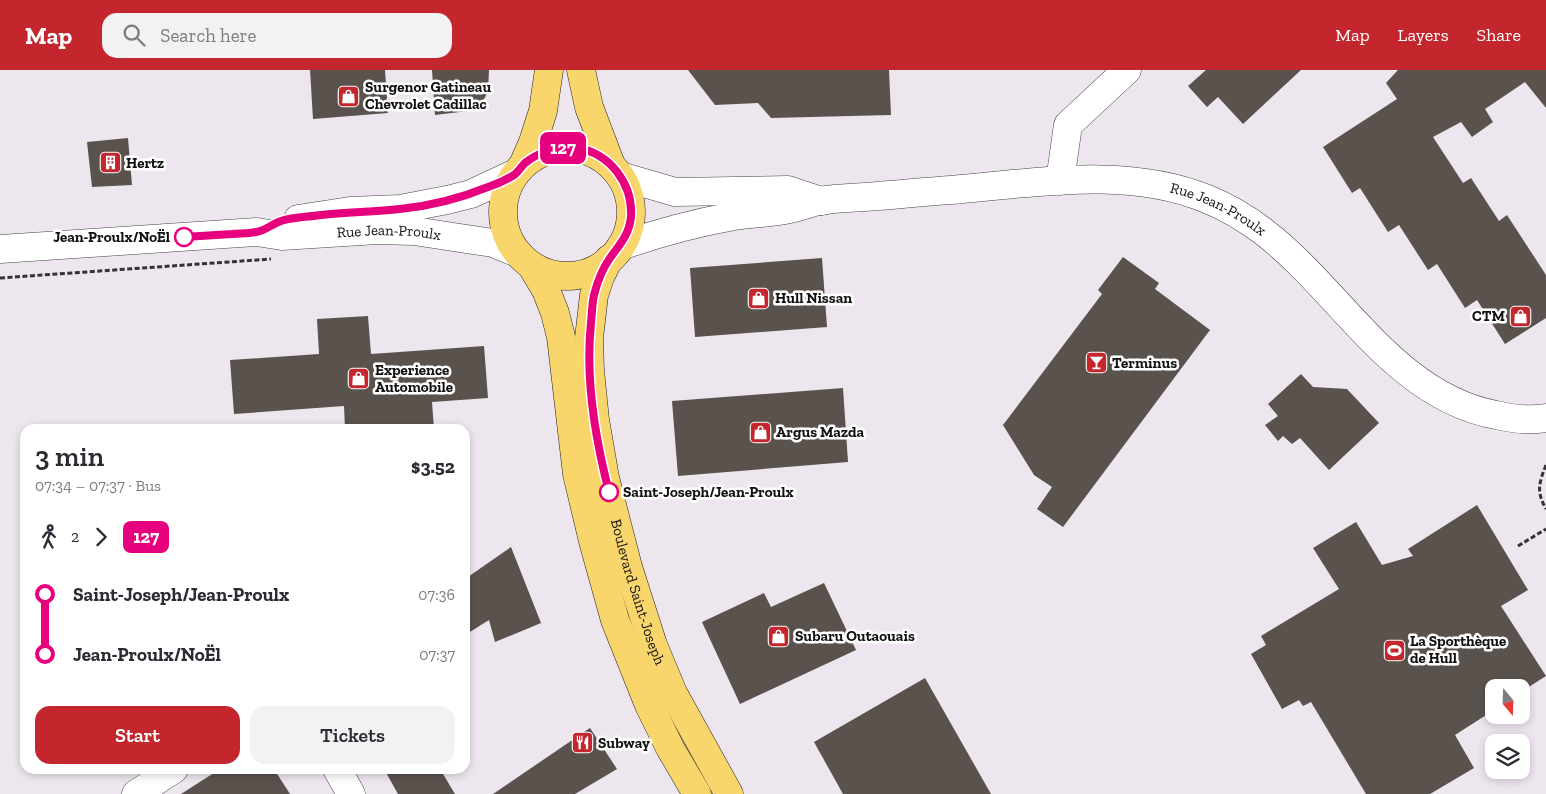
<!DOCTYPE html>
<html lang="en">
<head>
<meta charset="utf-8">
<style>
  :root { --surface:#fff; --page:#f2f2f3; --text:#2b2b33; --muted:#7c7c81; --accent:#c4262e }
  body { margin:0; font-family:"Zilla Slab",serif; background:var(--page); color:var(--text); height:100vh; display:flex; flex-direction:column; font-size:19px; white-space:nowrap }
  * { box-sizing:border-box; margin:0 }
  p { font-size:16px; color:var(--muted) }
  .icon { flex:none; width:28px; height:28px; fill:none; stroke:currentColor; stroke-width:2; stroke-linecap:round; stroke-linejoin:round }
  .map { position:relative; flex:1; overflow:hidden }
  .drawer { position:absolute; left:20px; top:354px; width:450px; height:350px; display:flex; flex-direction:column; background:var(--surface); border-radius:15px; box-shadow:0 2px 8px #0003 }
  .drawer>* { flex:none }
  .badge { padding:0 10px; border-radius:8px; font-size:18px; line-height:32px }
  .needle { width:32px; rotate:161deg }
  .buttons { position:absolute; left:1485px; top:609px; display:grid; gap:10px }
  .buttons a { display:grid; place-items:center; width:45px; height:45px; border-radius:10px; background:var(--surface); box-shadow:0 2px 8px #0003; font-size:25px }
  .map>.badge { position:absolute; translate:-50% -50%; box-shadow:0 0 0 2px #fff }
  .legs { display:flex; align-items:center; gap:8px; height:55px; padding:0 15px; font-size:16px }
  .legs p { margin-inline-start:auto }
  .headline { display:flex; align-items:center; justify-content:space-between; height:85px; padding:0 15px }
  h1 { font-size:28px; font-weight:600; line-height:38px }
  .button { display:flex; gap:10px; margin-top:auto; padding:10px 15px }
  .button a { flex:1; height:58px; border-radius:15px; background:var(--accent); color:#fff; font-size:20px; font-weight:600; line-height:58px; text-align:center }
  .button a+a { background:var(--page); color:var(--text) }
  ul { padding:0 15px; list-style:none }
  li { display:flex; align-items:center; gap:18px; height:60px; font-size:19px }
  li i { display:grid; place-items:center; width:8px; height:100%; margin:0 6px; background:currentColor }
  li i::after { content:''; width:12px; height:12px; margin:-6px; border:4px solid; border-radius:50%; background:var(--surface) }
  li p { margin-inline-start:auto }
  li:first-child i { background:linear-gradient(#0000 50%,currentColor 0) }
  li:last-child i { background:linear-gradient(currentColor 50%,#0000 0) }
  header { display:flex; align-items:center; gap:30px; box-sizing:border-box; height:70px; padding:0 25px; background:var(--accent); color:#fff }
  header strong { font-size:24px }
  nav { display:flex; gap:28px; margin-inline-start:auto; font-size:18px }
  .search { width:350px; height:45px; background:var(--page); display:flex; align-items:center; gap:12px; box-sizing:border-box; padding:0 18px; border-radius:15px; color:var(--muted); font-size:19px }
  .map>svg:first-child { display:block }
  .industrial { fill:#eee6ef; fill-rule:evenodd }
  .building { fill:#5a524d }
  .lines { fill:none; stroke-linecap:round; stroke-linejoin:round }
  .minor-casing { stroke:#444; stroke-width:29 }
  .major-casing { stroke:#222; stroke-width:29 }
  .path { stroke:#333; stroke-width:3; stroke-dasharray:5 2.5; stroke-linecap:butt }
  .minor { stroke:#fff; stroke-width:28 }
  .major { stroke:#f9d66b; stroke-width:28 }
  .line-1-casing { stroke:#fff; stroke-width:11 }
  .line-1 { stroke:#e6007e; stroke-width:8 }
  .stop-1-dot { fill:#fff; stroke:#e6007e; stroke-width:2.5 }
  .labels { text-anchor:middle; stroke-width:5; stroke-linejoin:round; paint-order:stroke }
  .poi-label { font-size:15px; font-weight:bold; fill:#111; stroke:#fff; text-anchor:start }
  .street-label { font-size:15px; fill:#111; stroke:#fff }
  .stop-label { font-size:15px; font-weight:bold; fill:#111; stroke:#fff; text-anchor:end }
</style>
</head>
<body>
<header>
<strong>Map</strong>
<div class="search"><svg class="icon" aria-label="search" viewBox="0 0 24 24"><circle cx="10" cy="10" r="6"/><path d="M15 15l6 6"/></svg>Search here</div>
<nav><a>Map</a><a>Layers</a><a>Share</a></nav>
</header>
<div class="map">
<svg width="1546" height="724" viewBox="0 0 1546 724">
  <rect width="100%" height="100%" fill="#fffdf5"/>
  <!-- industrial -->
  <path class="industrial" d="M0,0h1546v724h-1546zM25,359h440v340h-440zM1494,618h27v27h-27zM1494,672h27v28h-27z"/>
  <!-- building -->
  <g class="building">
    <polygon points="310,0 385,0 388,43 313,49"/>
    <polygon points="432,0 489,0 488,22 483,31 476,38 468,41 435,45"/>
    <polygon points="688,0 889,0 891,45 771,48 758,33 715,35"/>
    <polygon points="1206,0 1301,0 1243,54 1218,27 1207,37 1188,16"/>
    <polygon points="1398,0 1546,0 1546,38 1525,12 1485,39 1493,52 1472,67 1461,52 1433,67 1463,113 1471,108 1499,151 1507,145 1546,205 1546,248 1505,274 1477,230 1465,238 1437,194 1428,200 1399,155 1388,162 1360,118 1352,123 1323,77 1397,29 1386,13"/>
    <polygon points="128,68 132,115 92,117 87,72"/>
    <polygon points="1123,187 1159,213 1155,219 1210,260 1063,457 1037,439 1052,417 1034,405 1003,355 1102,224 1098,220"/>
    <polygon points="822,188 827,257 695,267 690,198"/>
    <polygon points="368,246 371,284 484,276 488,328 432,332 434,359 345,359 344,336 234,344 230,290 319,284 317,249"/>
    <polygon points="1301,304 1313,317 1347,319 1379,353 1329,400 1300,368 1292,374 1283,366 1278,371 1265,355 1278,346 1268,334"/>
    <polygon points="843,318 848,392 678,406 672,331"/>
    <polygon points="1477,435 1528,520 1501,536 1546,606 1521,622 1521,618 1494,618 1494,640 1455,665 1474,698 1430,724 1366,724 1311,632 1303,636 1299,630 1282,639 1251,584 1266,575 1261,566 1339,519 1313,478 1356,452 1382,495 1413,486 1408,479"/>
    <polygon points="511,477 541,553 495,572 489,550 465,565 465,509"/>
    <polygon points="824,513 856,580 740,634 702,552 764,523 771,537"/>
    <polygon points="925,608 991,724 843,724 814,672"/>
    <polygon points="590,658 617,699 575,724 493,724"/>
    <polygon points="220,699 274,699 290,724 181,724"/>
    <polygon points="384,699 440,699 455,724 398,724"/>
  </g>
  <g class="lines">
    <defs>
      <g id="minor">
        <polyline points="620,106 675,122 788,120 821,131"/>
        <polyline points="1060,111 1068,55 1127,0"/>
        <polyline points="298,149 350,141 400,139 447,130 471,124 514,104"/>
        <path id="s1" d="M621,176c37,-13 74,-23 113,-30 18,-3 37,-3 55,-7 10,-2 20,-6 30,-8 15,-3 31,-3 45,-4 29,-2 58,-5 87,-7 83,-7 177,-24 256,9 20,8 40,20 57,33 77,59 130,164 232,183 17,4 33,6 50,3"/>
        <path id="s2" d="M0,179l257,-17 25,4 95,-6 37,1 79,12 25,10"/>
        <polyline points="337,699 351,724"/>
        <polyline points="136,724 174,699"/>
      </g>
      <g id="major">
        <polyline points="581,0 589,37 611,95"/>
        <circle cx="567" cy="142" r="64"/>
        <polyline points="523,95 533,72 543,41 549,0"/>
        <path id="s3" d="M609,189l-9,18 -6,18 -5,43 1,33 5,49 10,58 23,89 25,78 20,48 56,101"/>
        <polyline points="531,195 546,220 555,243 561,267 577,404 593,471 615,550 649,635 670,678 697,724"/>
      </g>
    </defs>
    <!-- minor casing -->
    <use href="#minor" class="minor-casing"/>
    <!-- major casing -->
    <use href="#major" class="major-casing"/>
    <!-- path -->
    <g class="path">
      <polyline points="0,208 271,189"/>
      <path d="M1546,395c-7,18 -10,26 0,44"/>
      <polyline points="1518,476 1546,459"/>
    </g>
    <!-- minor -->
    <use href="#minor" class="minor"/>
    <!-- major -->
    <use href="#major" class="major"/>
  </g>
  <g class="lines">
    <defs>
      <path id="line-1" d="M184,167c16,-1 32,-2 48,-3 8,-1 16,0 24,-2 9,-1 16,-8 25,-11 12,-4 27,-4 40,-6 26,-3 52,-3 79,-6 30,-3 61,-11 88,-22 9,-3 18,-7 26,-12 4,-3 7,-8 11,-12 14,-11 33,-18 52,-15 33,5 56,36 54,69 -2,18 -11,27 -21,41 -7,10 -13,25 -16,37 -2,9 -2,18 -3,28 -6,56 4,115 18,169"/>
    </defs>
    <!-- line-1 casing -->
    <use href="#line-1" class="line-1-casing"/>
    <!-- line-1 -->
    <use href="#line-1" class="line-1"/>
  </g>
  <!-- icons -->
  <defs>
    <symbol id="shop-square" viewBox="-11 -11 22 22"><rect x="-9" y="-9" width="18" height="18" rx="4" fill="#c4262e" stroke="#fff"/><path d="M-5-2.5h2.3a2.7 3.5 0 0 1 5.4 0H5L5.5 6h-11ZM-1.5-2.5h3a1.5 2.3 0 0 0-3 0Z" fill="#fff"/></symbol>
    <symbol id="building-square" viewBox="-11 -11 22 22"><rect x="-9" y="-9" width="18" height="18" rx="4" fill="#c4262e" stroke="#fff"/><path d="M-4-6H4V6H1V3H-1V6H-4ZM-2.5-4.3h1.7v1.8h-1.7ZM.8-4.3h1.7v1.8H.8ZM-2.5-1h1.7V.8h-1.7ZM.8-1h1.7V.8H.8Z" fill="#fff"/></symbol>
    <symbol id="bar-square" viewBox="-11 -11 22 22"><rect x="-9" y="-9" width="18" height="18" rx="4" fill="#c4262e" stroke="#fff"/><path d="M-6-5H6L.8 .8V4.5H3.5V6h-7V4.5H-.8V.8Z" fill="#fff"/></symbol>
    <symbol id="stadium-square" viewBox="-11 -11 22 22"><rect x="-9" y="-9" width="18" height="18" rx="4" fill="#c4262e" stroke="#fff"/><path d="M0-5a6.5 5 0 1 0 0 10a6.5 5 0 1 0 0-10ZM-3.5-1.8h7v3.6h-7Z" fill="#fff"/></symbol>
    <symbol id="restaurant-square" viewBox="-11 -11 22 22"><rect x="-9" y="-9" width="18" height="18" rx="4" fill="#c4262e" stroke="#fff"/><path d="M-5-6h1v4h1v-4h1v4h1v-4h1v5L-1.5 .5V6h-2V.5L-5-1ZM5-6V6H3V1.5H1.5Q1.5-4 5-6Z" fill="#fff"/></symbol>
  </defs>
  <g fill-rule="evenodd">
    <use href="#shop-square" x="336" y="14" width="25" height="25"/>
    <use href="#building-square" x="98" y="80" width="25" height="25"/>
    <use href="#shop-square" x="746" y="216" width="25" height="25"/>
    <use href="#shop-square" x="1508" y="234" width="25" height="25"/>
    <use href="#bar-square" x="1084" y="280" width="25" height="25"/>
    <use href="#shop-square" x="346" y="296" width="25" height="25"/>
    <use href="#shop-square" x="748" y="350" width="25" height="25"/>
    <use href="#shop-square" x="766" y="554" width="25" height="25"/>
    <use href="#stadium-square" x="1382" y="568" width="25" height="25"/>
    <use href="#restaurant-square" x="570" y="660" width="25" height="25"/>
  </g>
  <!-- markers -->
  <g class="stop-1-dot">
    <circle cx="184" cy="167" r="9"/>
    <circle cx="609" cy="422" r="9"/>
  </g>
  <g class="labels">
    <!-- poi labels -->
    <g class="poi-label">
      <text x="365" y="22">Surgenor Gatineau<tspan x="365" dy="17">Chevrolet Cadillac</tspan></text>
      <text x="126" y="98">Hertz</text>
      <text x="775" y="233">Hull Nissan</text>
      <text x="1505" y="251" text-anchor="end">CTM</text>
      <text x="1112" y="298">Terminus</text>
      <text x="375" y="305">Experience<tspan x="375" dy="17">Automobile</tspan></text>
      <text x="776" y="367">Argus Mazda</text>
      <text x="795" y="571">Subaru Outaouais</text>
      <text x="1410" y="576">La Sporthèque<tspan x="1410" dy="17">de Hull</tspan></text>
      <text x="598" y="678">Subway</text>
    </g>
    <!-- street labels -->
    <g class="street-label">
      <text dy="5" stroke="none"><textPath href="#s1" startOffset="609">Rue Jean-Proulx</textPath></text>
      <text dy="5" stroke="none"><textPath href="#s2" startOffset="390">Rue Jean-Proulx</textPath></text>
      <text dy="5" stroke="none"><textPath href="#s3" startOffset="342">Boulevard Saint-Joseph</textPath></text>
    </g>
    <!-- stop labels -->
    <g class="stop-label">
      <text x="170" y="172">Jean-Proulx/NoËl</text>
      <text x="623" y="427" text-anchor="start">Saint-Joseph/Jean-Proulx</text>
    </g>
  </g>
</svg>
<div class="buttons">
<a><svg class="needle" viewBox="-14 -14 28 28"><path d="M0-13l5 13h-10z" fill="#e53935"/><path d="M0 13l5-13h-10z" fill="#7c7c81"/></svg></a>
<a><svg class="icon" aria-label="layers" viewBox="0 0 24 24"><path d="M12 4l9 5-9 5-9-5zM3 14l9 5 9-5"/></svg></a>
</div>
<b class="badge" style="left:563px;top:78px;background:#e6007e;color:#fff">127</b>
<section class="drawer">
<div class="headline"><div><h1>3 min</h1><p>07:34 – 07:37 · Bus</p></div><b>$3.52</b></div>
<div class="legs"><svg class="icon" aria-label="walk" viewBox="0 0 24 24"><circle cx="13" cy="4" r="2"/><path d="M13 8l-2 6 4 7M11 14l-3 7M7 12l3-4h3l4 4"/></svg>2<svg class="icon" aria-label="forward" viewBox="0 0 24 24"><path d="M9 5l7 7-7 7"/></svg><b class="badge" style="background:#e6007e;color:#fff">127</b></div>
<ul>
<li><i style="color:#e6007e"></i><b>Saint-Joseph/Jean-Proulx</b><p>07:36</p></li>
<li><i style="color:#e6007e"></i><b>Jean-Proulx/NoËl</b><p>07:37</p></li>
</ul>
<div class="button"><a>Start</a><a>Tickets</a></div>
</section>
</div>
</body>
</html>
